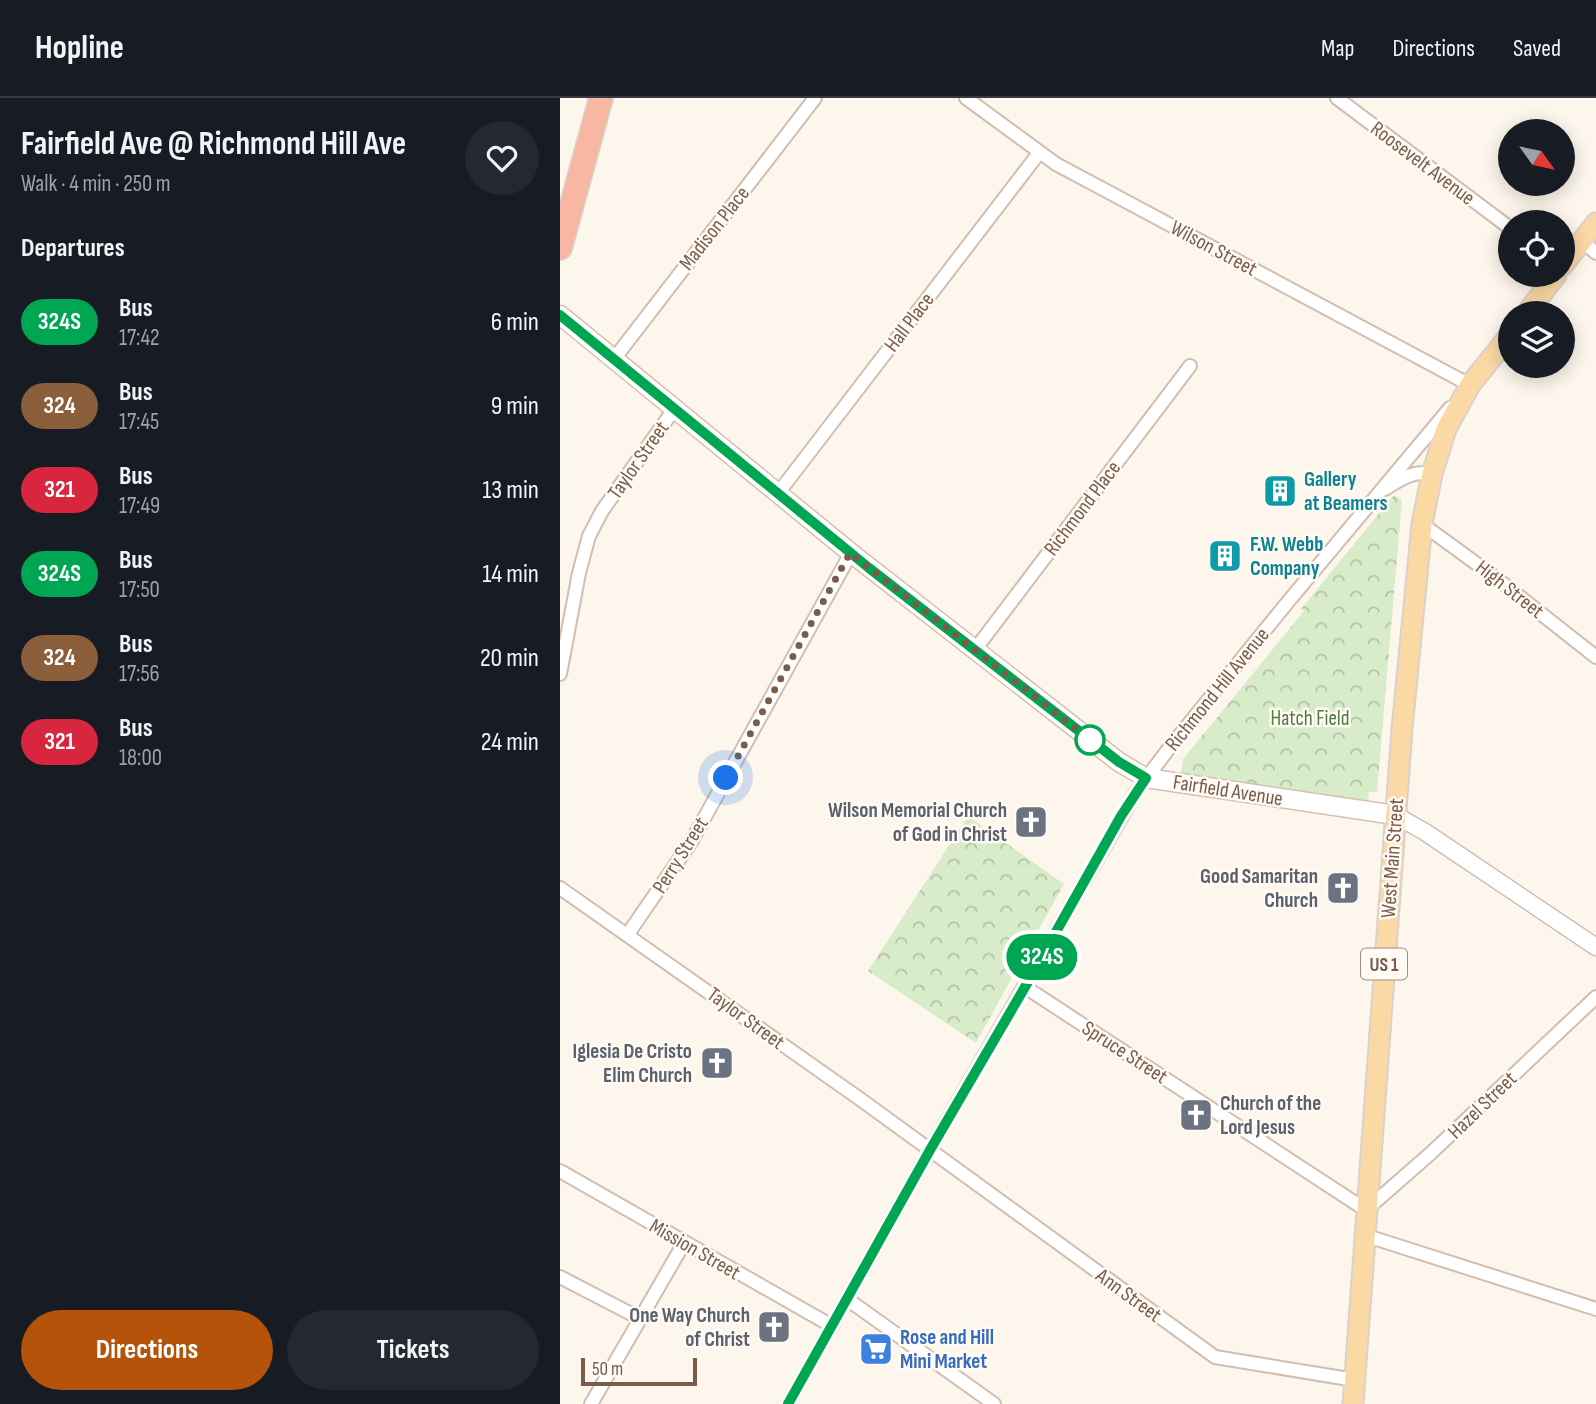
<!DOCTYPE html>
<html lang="en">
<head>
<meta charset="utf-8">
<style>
  :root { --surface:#171b24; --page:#242831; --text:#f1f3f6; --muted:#9ea1a6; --line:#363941; --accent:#b45309 }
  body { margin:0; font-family:"Sofia Sans Condensed",sans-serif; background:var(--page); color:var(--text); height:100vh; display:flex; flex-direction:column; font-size:26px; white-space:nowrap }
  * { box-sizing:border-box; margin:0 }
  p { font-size:23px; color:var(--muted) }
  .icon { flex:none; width:38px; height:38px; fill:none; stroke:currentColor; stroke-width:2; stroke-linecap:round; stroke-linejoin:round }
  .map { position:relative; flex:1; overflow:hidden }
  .drawer { display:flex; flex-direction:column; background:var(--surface); width:560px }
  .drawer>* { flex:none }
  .badge { padding:0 14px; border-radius:23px; font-size:24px; line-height:46px }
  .needle { width:46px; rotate:123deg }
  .fabs { position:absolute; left:938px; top:21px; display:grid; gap:14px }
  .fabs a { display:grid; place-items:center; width:77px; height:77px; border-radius:50%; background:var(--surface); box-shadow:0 4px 18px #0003; font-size:35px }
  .scale { position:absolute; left:21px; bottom:18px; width:116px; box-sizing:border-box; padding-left:7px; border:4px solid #7a5c4d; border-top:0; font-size:19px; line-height:24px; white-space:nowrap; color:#7a5c4d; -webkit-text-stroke:5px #fffaf3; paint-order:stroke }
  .you { position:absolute; width:35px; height:35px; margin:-18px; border:5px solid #fff; border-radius:50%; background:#1a73e8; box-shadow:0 0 0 10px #1a73e833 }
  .map>.badge { position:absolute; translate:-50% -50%; box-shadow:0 0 0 4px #fff }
  h2 { padding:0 21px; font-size:26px; line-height:63px }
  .round { display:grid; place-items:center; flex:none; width:74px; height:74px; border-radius:37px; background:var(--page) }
  .head { display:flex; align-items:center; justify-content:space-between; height:119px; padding:0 21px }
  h1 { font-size:33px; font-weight:700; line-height:52px }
  .button { display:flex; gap:14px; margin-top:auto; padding:14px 21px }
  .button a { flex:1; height:80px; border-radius:42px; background:var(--accent); color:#fff; font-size:28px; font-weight:700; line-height:80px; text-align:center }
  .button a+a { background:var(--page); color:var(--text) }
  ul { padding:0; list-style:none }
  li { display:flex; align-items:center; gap:21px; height:84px; padding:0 21px }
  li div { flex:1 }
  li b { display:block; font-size:26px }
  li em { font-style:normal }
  li .badge { min-width:77px; font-weight:700; text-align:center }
  header { display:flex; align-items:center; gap:42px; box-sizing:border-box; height:98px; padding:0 35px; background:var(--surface); border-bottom:2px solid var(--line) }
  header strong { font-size:33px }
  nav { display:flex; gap:38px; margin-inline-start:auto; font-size:24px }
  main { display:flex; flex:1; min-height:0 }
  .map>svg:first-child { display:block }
  .park { fill:url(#park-crowns) }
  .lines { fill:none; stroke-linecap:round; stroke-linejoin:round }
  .minor-casing { stroke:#d1beb0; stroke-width:16 }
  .tertiary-casing { stroke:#d1beb0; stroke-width:19 }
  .secondary-casing { stroke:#d6c0b0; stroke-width:21 }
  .primary-casing { stroke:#dad1cd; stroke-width:23 }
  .motorway-casing { stroke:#dad1cd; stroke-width:26 }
  .minor { stroke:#fff; stroke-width:12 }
  .tertiary { stroke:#fff; stroke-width:16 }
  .secondary { stroke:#fff; stroke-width:18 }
  .primary { stroke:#fbd9a5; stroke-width:19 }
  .motorway { stroke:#f7b7a3; stroke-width:23 }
  .line-casing { stroke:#fff; stroke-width:16 }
  .line { stroke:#00a651; stroke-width:10 }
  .walk { stroke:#7a5c4d; stroke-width:7; stroke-dasharray:0 12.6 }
  .stop-dot { fill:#fff; stroke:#00a651; stroke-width:3.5 }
  .labels { text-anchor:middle; stroke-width:5; stroke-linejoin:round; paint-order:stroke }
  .shield { fill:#fffaf3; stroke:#a28b7f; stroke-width:2 }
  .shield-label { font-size:19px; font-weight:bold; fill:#7a5c4d }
  .street-label { font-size:21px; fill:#7a5c4d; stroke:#fffaf3 }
  .culture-label { font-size:21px; font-weight:bold; fill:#0d838f; stroke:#fffaf3; text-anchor:start }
  .park-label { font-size:21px; fill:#537a41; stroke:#fffaf3 }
  .worship-label { font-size:21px; font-weight:bold; fill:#5b616d; stroke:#fffaf3; text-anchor:end }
  .shop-label { font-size:21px; font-weight:bold; fill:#366cbe; stroke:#fffaf3; text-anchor:start }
</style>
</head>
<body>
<header>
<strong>Hopline</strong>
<nav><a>Map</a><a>Directions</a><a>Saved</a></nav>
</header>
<main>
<section class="drawer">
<div class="head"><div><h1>Fairfield Ave @ Richmond Hill Ave</h1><p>Walk · 4 min · 250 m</p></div><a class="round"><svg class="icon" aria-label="heart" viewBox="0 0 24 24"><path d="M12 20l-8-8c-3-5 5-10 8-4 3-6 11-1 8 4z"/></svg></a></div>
<h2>Departures</h2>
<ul>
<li><span class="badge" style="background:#00a651;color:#fff">324S</span><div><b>Bus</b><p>17:42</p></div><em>6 min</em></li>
<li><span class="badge" style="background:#8b5e3c;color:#fff">324</span><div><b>Bus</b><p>17:45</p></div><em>9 min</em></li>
<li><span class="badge" style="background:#d7263d;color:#fff">321</span><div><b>Bus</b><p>17:49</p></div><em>13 min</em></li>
<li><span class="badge" style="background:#00a651;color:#fff">324S</span><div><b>Bus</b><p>17:50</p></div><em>14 min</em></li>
<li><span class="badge" style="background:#8b5e3c;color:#fff">324</span><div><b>Bus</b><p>17:56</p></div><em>20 min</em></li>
<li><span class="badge" style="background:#d7263d;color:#fff">321</span><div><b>Bus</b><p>18:00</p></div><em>24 min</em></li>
</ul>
<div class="button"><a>Directions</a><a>Tickets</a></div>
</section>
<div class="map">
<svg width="1036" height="1306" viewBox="0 0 1036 1306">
  <defs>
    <pattern id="park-crowns" width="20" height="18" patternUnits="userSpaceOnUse" patternTransform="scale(1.75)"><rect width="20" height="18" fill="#d8ecc9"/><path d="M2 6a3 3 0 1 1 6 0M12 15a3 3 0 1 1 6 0" fill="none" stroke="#b4c2a5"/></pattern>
  </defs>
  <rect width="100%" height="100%" fill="#fdf6ec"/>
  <!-- park -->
  <g class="park">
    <polygon points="834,397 842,402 817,694 809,694 808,703 621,675 623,661 744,513 741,511"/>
    <polygon points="408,718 504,786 416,945 308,873"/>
  </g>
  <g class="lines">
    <defs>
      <g id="minor">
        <polyline points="406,0 496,66 910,287 906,291"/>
        <polyline points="777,0 950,130"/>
        <polyline points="1022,143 1036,155"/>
        <polyline points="54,261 255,0"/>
        <path d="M825,391c16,-10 28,-19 47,-15"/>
        <polyline points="219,394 479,55"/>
        <polyline points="862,426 932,477 1036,559"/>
        <polyline points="414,553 630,268"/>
        <polyline points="0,576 19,475 29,438 42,413 115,310"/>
        <polyline points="0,790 300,1001 655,1259 795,1282"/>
        <polyline points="68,836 131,744 291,455"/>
        <polyline points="465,889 806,1112 871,1055 1036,899"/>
        <polyline points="0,1073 272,1228"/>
        <polyline points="804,1137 1036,1211"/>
        <polyline points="0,1179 79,1220"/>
        <polyline points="287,1201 434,1306"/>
        <polyline points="31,1306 124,1145"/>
        <polyline points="228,1306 370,1052 576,694 610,649 727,505 890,310"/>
      </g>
      <polyline id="tertiary" points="835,717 865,734 1036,849"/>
      <polyline id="secondary" points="0,217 291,455 559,664 586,680 835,717"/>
      <g id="primary">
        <polyline points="1003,167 1036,125"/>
        <polyline points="967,215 996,177"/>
        <polyline points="793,1306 842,631 862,426 872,376 886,331 910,287 950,237"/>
      </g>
      <polyline id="motorway" points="0,150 41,0"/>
    </defs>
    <!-- minor casing -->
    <use href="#minor" class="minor-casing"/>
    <!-- tertiary casing -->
    <use href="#tertiary" class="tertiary-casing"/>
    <!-- secondary casing -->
    <use href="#secondary" class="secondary-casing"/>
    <!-- primary casing -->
    <use href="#primary" class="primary-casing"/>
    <!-- motorway casing -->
    <use href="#motorway" class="motorway-casing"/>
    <!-- minor -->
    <use href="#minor" class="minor"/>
    <!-- tertiary -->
    <use href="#tertiary" class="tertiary"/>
    <!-- secondary -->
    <use href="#secondary" class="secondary"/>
    <!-- primary -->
    <use href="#primary" class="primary"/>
    <!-- motorway -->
    <use href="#motorway" class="motorway"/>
  </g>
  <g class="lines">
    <defs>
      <polyline id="line" points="0,217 309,470 559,664 586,680 561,718 465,889 370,1052 228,1306"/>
    </defs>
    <!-- line casing -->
    <use href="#line" class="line-casing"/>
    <!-- line -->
    <use href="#line" class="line"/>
    <!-- walk -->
    <polyline class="walk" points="166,680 290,455 540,649 530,642"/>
  </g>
  <!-- icons -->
  <defs>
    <symbol id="building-square" viewBox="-11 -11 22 22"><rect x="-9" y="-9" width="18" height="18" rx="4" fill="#0f9aa8" stroke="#fffaf3"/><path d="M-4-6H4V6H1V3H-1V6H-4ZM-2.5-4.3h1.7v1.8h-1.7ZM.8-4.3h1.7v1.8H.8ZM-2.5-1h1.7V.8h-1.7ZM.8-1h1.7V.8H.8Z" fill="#fff"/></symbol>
    <symbol id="church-square" viewBox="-11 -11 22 22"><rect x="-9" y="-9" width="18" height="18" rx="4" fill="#6b7280" stroke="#fffaf3"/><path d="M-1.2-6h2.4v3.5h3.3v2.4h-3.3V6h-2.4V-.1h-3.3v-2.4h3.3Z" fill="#fff"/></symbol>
    <symbol id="supermarket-square" viewBox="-11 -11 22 22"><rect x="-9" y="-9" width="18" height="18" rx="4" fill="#3f7fe0" stroke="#fffaf3"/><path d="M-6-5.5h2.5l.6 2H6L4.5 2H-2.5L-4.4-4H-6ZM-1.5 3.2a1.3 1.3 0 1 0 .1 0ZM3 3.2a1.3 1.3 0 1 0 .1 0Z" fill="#fff"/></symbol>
  </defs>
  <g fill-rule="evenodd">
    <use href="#building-square" x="701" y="374" width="38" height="38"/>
    <use href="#building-square" x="646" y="439" width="38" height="38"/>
    <use href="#church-square" x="452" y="705" width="38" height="38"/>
    <use href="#church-square" x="764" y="771" width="38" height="38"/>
    <use href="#church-square" x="138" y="946" width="38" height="38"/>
    <use href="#church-square" x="617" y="998" width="38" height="38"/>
    <use href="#church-square" x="195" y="1210" width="38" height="38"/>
    <use href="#supermarket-square" x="297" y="1232" width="38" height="38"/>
  </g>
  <!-- markers -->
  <circle class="stop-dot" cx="530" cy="642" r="14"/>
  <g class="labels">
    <!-- shield labels -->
    <rect class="shield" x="801" y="850.5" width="46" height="31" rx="5"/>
    <g class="shield-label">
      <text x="824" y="873">US 1</text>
    </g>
    <!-- street labels -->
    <g class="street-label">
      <text transform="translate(863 65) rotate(37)" y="7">Roosevelt Avenue</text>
      <text transform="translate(154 130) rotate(-52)" y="7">Madison Place</text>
      <text transform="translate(654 150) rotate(28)" y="7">Wilson Street</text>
      <text transform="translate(349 224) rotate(-53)" y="7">Hall Place</text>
      <text transform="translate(78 362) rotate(-55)" y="7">Taylor Street</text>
      <text transform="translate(522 410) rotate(-53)" y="7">Richmond Place</text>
      <text transform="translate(950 491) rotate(38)" y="7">High Street</text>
      <text transform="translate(657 591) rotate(-51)" y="7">Richmond Hill Avenue</text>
      <text transform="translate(668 692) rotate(9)" y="7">Fairfield Avenue</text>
      <text transform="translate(120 757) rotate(-58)" y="7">Perry Street</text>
      <text transform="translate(832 760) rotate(-86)" y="7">West Main Street</text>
      <text transform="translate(186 920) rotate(36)" y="7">Taylor Street</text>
      <text transform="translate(565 954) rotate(33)" y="7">Spruce Street</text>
      <text transform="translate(922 1007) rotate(-44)" y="7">Hazel Street</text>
      <text transform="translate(135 1151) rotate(30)" y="7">Mission Street</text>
      <text transform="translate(569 1197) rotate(36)" y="7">Ann Street</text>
    </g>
    <!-- culture labels -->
    <g class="culture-label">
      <text x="744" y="388">Gallery<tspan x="744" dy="24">at Beamers</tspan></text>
      <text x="690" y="453">F.W. Webb<tspan x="690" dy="24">Company</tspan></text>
    </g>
    <!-- park labels -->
    <g class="park-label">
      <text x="750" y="627">Hatch Field</text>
    </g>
    <!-- worship labels -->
    <g class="worship-label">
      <text x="447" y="719">Wilson Memorial Church<tspan x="447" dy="24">of God in Christ</tspan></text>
      <text x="758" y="785">Good Samaritan<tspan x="758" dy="24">Church</tspan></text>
      <text x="132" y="960">Iglesia De Cristo<tspan x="132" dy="24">Elim Church</tspan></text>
      <text x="660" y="1012" text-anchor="start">Church of the<tspan x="660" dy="24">Lord Jesus</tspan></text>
      <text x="190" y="1224">One Way Church<tspan x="190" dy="24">of Christ</tspan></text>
    </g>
    <!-- shop labels -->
    <g class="shop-label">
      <text x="340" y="1246">Rose and Hill<tspan x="340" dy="24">Mini Market</tspan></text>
    </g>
  </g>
</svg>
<div class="fabs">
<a><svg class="needle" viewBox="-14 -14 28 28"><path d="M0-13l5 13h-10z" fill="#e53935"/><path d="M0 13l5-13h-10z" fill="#9ea1a6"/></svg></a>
<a><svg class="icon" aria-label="locate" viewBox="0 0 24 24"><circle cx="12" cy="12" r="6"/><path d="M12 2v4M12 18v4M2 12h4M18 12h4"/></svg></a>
<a><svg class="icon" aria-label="layers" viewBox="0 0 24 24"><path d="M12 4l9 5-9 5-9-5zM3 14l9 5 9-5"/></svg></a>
</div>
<div class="scale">50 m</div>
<div class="you" style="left:166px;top:680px"></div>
<b class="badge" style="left:482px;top:859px;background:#00a651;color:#fff">324S</b>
</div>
</main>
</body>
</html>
